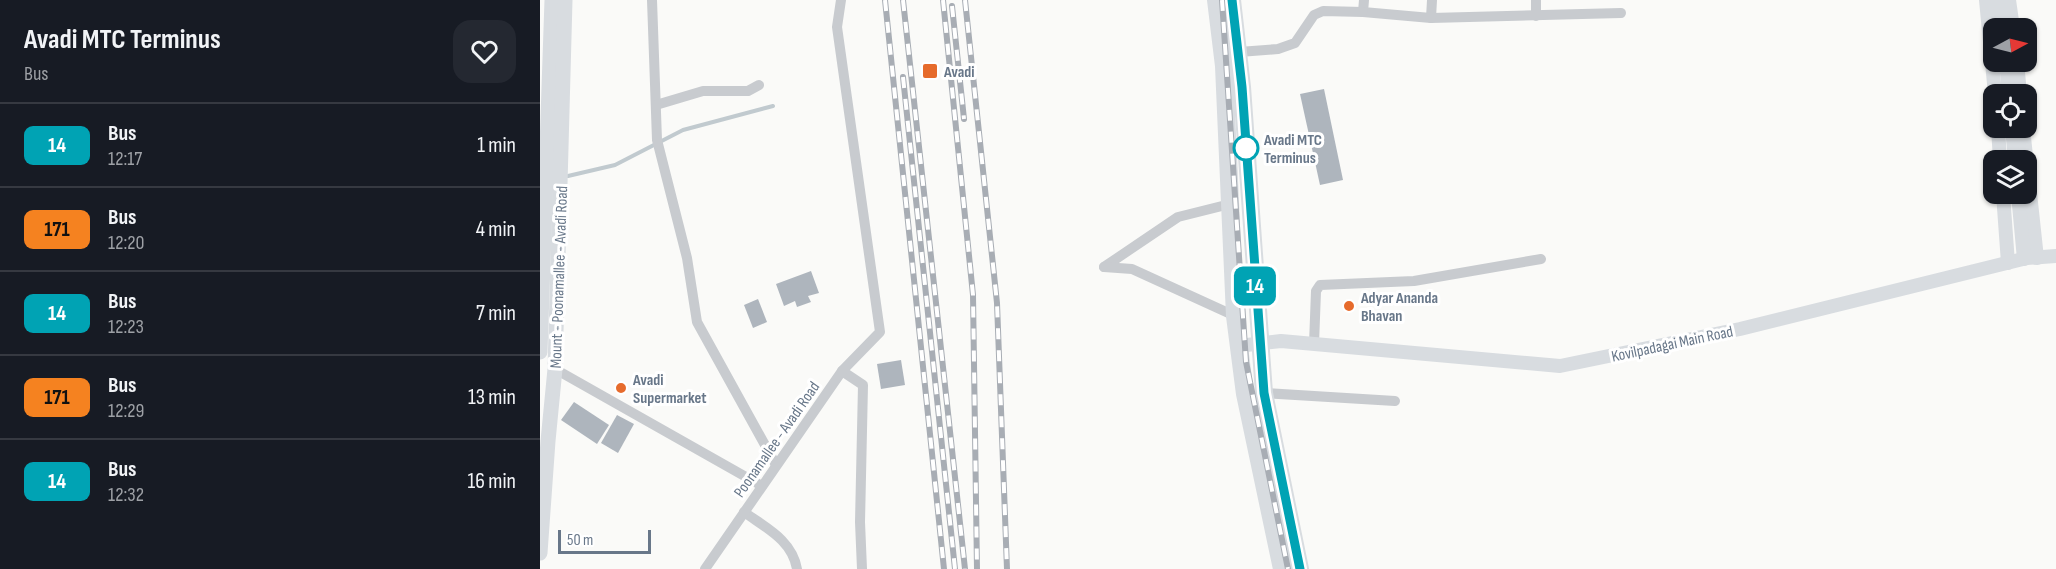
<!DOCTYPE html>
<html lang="en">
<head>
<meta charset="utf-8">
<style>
  :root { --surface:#171b24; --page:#242831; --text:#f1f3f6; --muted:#9ea1a6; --line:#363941 }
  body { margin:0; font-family:"Sofia Sans Condensed",sans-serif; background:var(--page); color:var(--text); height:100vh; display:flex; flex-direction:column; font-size:22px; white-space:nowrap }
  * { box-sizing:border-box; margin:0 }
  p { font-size:20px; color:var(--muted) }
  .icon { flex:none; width:33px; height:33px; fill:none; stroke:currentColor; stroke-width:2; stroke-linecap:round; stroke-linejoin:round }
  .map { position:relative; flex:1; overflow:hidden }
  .panel { display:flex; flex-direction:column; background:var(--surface); width:540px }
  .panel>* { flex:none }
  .badge { padding:0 12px; border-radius:9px; font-size:21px; line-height:39px }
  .needle { width:39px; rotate:83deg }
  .fabs { position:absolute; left:1443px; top:18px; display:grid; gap:12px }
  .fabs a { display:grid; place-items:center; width:54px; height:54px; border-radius:12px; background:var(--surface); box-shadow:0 2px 4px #0004; font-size:30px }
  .scale { position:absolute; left:18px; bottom:15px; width:93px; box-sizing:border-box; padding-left:6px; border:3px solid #687789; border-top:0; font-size:16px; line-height:21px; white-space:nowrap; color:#687789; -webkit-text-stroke:4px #fff; paint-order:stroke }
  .map>.badge { position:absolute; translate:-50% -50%; box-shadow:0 0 0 3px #fff }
  .round { display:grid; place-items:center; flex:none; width:63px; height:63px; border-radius:18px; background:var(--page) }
  .summary { display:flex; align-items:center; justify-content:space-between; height:102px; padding:0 24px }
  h1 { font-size:28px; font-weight:700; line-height:45px }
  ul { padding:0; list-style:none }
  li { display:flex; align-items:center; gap:18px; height:84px; padding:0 24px; border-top:2px solid var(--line) }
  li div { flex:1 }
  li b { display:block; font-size:22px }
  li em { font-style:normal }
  li .badge { min-width:66px; font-weight:700; text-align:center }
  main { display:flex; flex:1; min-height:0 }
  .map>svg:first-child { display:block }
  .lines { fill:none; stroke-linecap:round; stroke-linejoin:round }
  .stream { stroke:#c1cacf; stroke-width:4 }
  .building { fill:#aeb5bd }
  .street { stroke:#c8cbcf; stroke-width:10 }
  .secondary { stroke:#d8dce0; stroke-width:14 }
  .primary { stroke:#d8dce0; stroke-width:15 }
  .highway { stroke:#d8dce0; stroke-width:18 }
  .rail-casing { stroke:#a8adb4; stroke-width:6 }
  .rail { stroke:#fff; stroke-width:4; stroke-dasharray:11; stroke-linecap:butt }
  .line-casing { stroke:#fff; stroke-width:14 }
  .line { stroke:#00a3b4; stroke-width:9 }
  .poi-dot { fill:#e66b2c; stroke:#fff; stroke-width:2 }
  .stop-dot { fill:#fff; stroke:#00a3b4; stroke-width:3 }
  .labels { text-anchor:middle; stroke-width:6; stroke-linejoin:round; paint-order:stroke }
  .poi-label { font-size:16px; font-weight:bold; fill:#687789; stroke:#fff; text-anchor:start }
  .stop-label { font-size:16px; font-weight:bold; fill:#687789; stroke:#fff; text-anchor:start }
  .street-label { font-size:16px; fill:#687789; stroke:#fff }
</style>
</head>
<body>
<main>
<section class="panel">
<div class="summary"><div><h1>Avadi MTC Terminus</h1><p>Bus</p></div><a class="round"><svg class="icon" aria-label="heart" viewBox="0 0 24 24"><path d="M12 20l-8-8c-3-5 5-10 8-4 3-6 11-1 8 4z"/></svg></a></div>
<ul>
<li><span class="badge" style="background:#00a3b4;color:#fff">14</span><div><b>Bus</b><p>12:17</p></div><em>1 min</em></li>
<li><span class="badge" style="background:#f58220;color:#111">171</span><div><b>Bus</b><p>12:20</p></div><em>4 min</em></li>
<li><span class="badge" style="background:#00a3b4;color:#fff">14</span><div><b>Bus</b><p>12:23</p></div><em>7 min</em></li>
<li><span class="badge" style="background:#f58220;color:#111">171</span><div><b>Bus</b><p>12:29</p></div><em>13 min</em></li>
<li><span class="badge" style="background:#00a3b4;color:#fff">14</span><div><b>Bus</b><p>12:32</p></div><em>16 min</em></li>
</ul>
</section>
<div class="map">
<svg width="1516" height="569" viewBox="0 0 1516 569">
  <rect width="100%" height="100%" fill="#fafaf8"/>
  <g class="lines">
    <!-- stream -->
    <polyline class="stream" points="28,176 75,165 143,130 233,106"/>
  </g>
  <!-- building -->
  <g class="building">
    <polygon points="784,89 803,180 780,185 760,94"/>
    <polygon points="271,271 279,293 268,296 271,302 257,307 255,301 244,306 236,284"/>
    <polygon points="218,299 227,322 213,328 204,305"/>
    <polygon points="361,360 365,385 341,389 337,364"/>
    <polygon points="34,402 69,425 57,444 21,420"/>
    <polygon points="77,415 94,424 78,453 61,443"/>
  </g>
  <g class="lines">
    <!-- street -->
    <g class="street">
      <polyline points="112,0 117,140 147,258 157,322 236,465"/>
      <polyline points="824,0 823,12 891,18 1081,13"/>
      <polyline points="996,0 996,16"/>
      <polyline points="891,18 892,0"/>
      <polyline points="699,52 738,49 755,43 774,15 783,11 823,12"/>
      <polyline points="116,105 163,91 208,91 219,85"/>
      <polyline points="564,267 638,217 690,204"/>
      <polyline points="564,267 592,269 695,316"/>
      <polyline points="774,344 776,291 780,285 874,281 1001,259"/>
      <polyline points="15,369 222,486"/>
      <polyline points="302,371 323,385 320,522 322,569"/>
      <polyline points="724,393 855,401"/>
      <path d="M204,512c22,16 48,28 53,57"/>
      <polyline points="165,569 302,371 340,332 297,27 301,0"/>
    </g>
    <!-- secondary -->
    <g class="secondary">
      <polyline points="1446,0 1455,94"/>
      <polyline points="1458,0 1462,28"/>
      <polyline points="1469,0 1473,28"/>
      <polyline points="1466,62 1469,94"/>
      <polyline points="1477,62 1480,94"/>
      <polyline points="1458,128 1460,160"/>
      <polyline points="1472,128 1475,160"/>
      <polyline points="1483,128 1497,258"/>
      <polyline points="1463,194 1468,263"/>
      <polyline points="1478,194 1484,259"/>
      <polyline points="698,346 741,341 1020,366 1200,329 1487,258 1516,256"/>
    </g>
    <!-- primary -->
    <g class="primary">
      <polyline points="0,352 12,0"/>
      <polyline points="0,553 8,441 15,369 25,0"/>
    </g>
    <!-- highway -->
    <g class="highway">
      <polyline points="676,0 684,66 695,316 705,394 742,569"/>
      <polyline points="692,0 702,87 724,393 760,569"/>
    </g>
    <defs>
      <g id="rail">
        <polyline points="345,0 404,569"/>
        <polyline points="363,0 425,569"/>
        <polyline points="403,0 433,295 437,569"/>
        <polyline points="425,0 457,303 467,569"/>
        <polyline points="682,0 706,362 748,569"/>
        <polyline points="412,6 424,119"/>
        <polyline points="363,77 415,569"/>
      </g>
    </defs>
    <!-- rail casing -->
    <use href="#rail" class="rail-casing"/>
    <!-- rail -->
    <use href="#rail" class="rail"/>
  </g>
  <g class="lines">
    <defs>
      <polyline id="line" points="692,0 702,87 724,393 760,569"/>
    </defs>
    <!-- line casing -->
    <use href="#line" class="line-casing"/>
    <!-- line -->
    <use href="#line" class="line"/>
  </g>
  <!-- markers -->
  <g class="poi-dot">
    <rect x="382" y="63" width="16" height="16" rx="3"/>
    <circle cx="809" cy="306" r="6"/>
    <circle cx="81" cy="388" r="6"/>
  </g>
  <circle class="stop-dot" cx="706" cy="148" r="12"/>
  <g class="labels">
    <!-- poi labels -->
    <g class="poi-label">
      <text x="404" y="77">Avadi</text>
      <text x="821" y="303">Adyar Ananda<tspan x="821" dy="18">Bhavan</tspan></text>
      <text x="93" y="385">Avadi<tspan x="93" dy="18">Supermarket</tspan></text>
    </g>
    <!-- stop labels -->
    <g class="stop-label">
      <text x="724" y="145">Avadi MTC<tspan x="724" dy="18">Terminus</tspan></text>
    </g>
    <!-- street labels -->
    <g class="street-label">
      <text transform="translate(18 277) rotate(-88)" y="6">Mount - Poonamallee - Avadi Road</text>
      <text transform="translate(1132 343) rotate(-12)" y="6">Kovilpadagai Main Road</text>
      <text transform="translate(236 439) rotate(-55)" y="6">Poonamallee - Avadi Road</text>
    </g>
  </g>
</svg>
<div class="fabs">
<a><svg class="needle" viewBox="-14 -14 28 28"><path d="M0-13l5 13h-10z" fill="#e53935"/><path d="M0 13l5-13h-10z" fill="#9ea1a6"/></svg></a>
<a><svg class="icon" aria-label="locate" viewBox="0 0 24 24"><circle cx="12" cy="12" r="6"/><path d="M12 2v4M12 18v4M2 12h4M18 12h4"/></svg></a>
<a><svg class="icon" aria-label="layers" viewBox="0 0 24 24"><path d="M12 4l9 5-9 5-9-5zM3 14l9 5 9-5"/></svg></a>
</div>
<div class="scale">50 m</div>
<b class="badge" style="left:715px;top:286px;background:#00a3b4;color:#fff">14</b>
</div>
</main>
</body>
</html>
